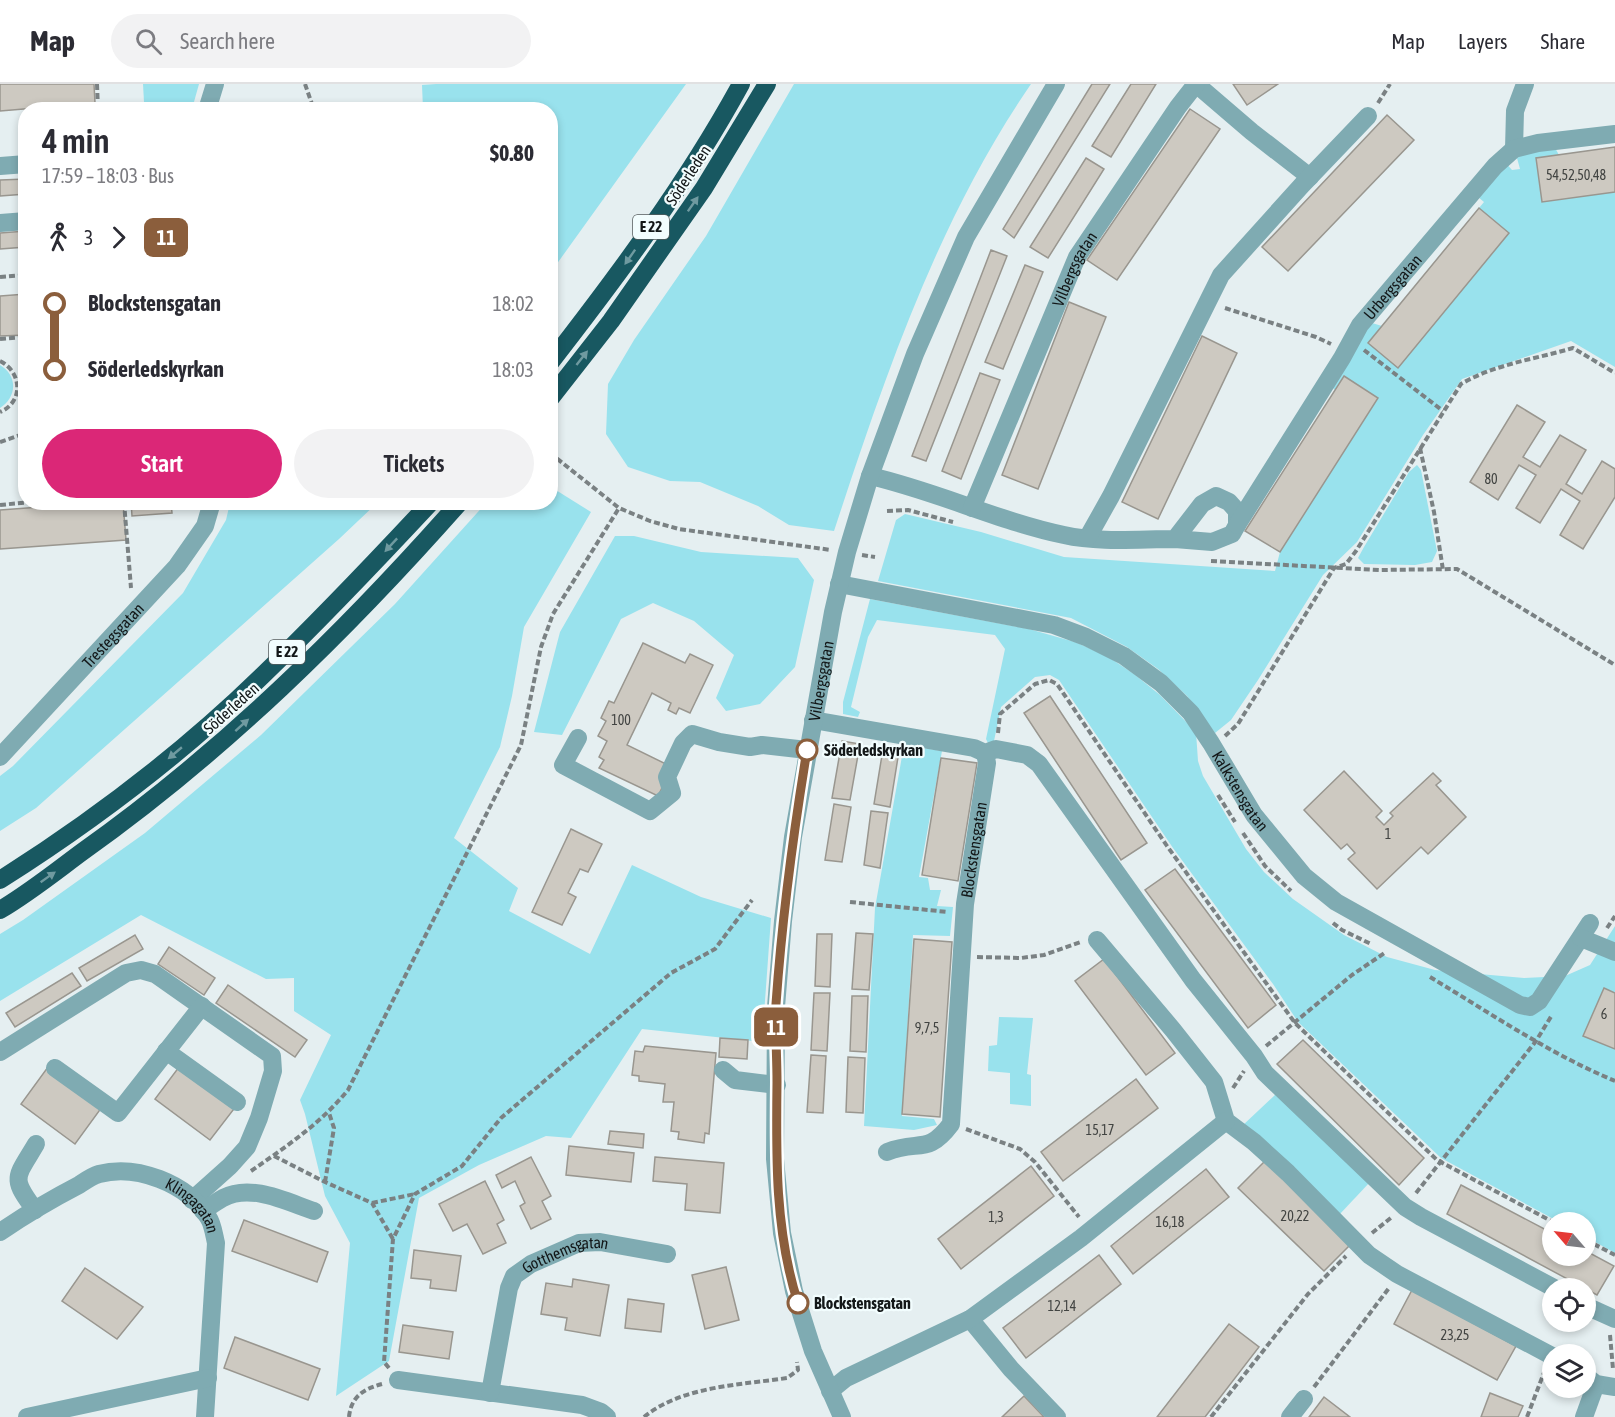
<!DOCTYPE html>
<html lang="en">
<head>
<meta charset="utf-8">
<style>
  :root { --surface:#fff; --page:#f2f2f3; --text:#2b2b33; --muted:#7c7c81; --line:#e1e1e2; --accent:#db2777 }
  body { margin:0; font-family:"Asap Condensed",sans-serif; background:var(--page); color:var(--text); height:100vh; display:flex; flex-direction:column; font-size:22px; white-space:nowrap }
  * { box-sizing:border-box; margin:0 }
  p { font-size:20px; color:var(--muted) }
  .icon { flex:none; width:33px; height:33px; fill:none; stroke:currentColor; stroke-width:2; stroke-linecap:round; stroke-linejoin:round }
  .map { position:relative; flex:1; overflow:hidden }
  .details { position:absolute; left:18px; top:18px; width:540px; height:408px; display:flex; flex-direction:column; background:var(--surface); border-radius:24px; box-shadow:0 3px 9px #0003 }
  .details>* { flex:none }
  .badge { padding:0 12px; border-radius:9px; font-size:21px; line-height:39px }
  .needle { width:39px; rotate:298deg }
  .tools { position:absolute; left:1542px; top:1128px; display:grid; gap:12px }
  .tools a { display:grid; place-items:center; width:54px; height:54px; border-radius:50%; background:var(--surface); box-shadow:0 3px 9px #0003; font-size:30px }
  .map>.badge { position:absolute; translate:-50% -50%; box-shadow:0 0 0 3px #fff }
  .legs { display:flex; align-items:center; gap:9px; height:66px; padding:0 24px; font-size:20px }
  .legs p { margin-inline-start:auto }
  .summary { display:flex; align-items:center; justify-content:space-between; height:102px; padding:0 24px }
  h1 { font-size:33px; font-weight:600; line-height:45px }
  .button { display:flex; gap:12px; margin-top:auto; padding:12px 24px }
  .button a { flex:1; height:69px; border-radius:36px; background:var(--accent); color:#fff; font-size:24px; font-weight:600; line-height:69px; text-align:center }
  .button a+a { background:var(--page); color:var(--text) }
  ul { padding:0 24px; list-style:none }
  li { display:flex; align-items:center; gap:21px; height:66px; font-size:22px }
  li i { display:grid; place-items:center; width:9px; height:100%; margin:0 8px; background:currentColor }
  li i::after { content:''; width:15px; height:15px; margin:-8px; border:4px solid; border-radius:50%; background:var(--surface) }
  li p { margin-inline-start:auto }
  li:first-child i { background:linear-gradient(#0000 50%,currentColor 0) }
  li:last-child i { background:linear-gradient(currentColor 50%,#0000 0) }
  header { display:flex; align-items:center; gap:36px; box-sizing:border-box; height:84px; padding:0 30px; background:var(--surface); border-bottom:2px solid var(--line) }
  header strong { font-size:28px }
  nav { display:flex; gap:33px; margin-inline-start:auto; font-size:21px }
  .search { width:420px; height:54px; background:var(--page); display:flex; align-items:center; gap:15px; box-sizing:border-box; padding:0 21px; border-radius:33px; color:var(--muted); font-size:22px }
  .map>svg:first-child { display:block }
  .green { fill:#99e2ed }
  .building { fill:#cdc9c1; stroke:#99968f; stroke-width:1.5 }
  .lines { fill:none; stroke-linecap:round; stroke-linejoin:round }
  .path { stroke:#7a8183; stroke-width:4; stroke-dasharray:6 3; stroke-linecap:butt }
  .minor { stroke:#7fabb2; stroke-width:18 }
  .highway { stroke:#185861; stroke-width:18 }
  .oneway { fill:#6f9aa0 }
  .line-1-casing { stroke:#fff; stroke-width:14 }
  .line-1 { stroke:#8b5e3c; stroke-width:9 }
  .stop-1-dot { fill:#fff; stroke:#8b5e3c; stroke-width:3 }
  .labels { text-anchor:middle; stroke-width:4.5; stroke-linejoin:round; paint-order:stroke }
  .number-label { font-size:14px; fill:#424442 }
  .shield { fill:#f2fdfe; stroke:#565c5d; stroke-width:1.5 }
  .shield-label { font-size:15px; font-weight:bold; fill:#131718 }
  .street-label { font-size:16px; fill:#131718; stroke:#f2fdfe }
  .stop-label { font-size:16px; font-weight:bold; fill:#131718; stroke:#f2fdfe; text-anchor:start }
</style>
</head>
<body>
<header>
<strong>Map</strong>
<div class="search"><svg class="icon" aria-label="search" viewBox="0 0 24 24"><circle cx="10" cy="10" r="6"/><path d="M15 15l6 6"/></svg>Search here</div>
<nav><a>Map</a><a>Layers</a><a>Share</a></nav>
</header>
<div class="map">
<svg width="1615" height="1333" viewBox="0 0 1615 1333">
  <rect width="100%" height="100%" fill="#e5eff1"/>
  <!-- green -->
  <g class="green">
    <polygon points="143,0 199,0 192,25 144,18"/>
    <polygon points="436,0 686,0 551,188 550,26 423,25 422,1"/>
    <path d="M794,0h237c-93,135 -146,292 -197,447l-45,-6 -31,-19 -58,-24 -30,-1 -42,-14 -22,-33 2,-50 26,-44 72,-104z"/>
    <polygon points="1554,62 1559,71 1536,74 1542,117 1615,108 1615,283 1571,257 1462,295 1423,351 1357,458 1323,491 1258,596 1231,636 1215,649 1187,612 1158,585 1127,563 1071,534 878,497 896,436 905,430 981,448 1064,473 1275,487 1280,468 1378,314 1344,292 1335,306 1331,302 1357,259 1372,239 1382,242 1368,259 1398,284 1509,149 1479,124 1484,118 1478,113 1505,78 1512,86 1520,85 1517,74 1524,70"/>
    <path d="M0,281c18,11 17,32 0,43z"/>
    <polygon points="1417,381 1421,386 1437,467 1432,478 1415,481 1364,480 1358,474 1364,463 1409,388"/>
    <polygon points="551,403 591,428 524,543 512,612 500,663 454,754 518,804 509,827 590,870 632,781 701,813 771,834 762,958 642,945 571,1054 546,1052 479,1081 419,1114 389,1277 336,1312 350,1159 325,1112 305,1030 300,1016 331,951 294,927 294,894 266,895 141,831 0,917 0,850 23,836 145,749 261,651 395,520 486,419 550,418"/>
    <polygon points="230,419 377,419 339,455 36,724 0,747 0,692 13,682 183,509 226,436"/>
    <polygon points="615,452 634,452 701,468 798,474 814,496 795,583 760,620 726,627 716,614 734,571 694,537 653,519 621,535 562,651 534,648 560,548"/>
    <polygon points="870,515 1029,545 1075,558 1107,572 1134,590 1160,611 1196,648 1198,677 1203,692 1246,765 1264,788 1293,815 1344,851 1387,873 1435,886 1524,894 1565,892 1590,881 1615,842 1615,1169 1586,1153 1586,1138 1559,1138 1441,1074 1298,938 1273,900 1173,764 1059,596 1050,591 1035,593 1001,623 994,657 989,661 986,655 1005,565 995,551 877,536 868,553 851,623 860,628 858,633 843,630 843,618"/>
    <polygon points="904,661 942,667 919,793 928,794 930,806 941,806 937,822 953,823 950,852 913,851 902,1032 934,1035 937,1041 914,1046 864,1042 875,824"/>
    <polygon points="999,933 1033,934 1027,990 1031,991 1031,1022 1010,1020 1010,989 988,987 989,962 997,961"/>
    <polygon points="1276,1010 1370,1098 1339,1131 1242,1042"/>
  </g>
  <!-- building -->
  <g class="building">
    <polygon points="0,0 94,0 95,19 0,27"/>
    <polygon points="1092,0 1110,0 1014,154 1003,145"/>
    <polygon points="1131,0 1156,0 1111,73 1092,62"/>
    <polygon points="1233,0 1278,0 1247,21"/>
    <polygon points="1190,25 1220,45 1117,196 1087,176"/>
    <polygon points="1387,31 1414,56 1288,187 1262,163"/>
    <polygon points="1615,63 1615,108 1542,118 1536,74"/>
    <polygon points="1086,74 1104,85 1048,174 1030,163"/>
    <polygon points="26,95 26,110 0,112 0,96"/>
    <polygon points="1479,124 1509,149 1398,284 1368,259"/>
    <polygon points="26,147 26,163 0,165 0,149"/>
    <polygon points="991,166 1007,172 926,377 912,372"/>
    <polygon points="1025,181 1043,188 1003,285 985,278"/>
    <polygon points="26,210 26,251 0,252 0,212"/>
    <polygon points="1069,218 1106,233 1038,405 1002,391"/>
    <polygon points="1202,252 1237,269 1158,435 1122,418"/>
    <polygon points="980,289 1000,296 961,395 942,387"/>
    <polygon points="1344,292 1378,314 1280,468 1245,447"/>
    <polygon points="1517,321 1545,338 1523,373 1540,383 1560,351 1586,366 1566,400 1582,410 1602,377 1615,385 1615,413 1583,465 1560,451 1580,417 1561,405 1540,439 1516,424 1536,391 1519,381 1498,416 1470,398"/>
    <polygon points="108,418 123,418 126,456 0,465 0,426"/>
    <polygon points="131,418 171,418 172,429 132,432"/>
    <polygon points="643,559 685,579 690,570 713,581 690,629 679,624 676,630 668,626 671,619 652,609 627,661 672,683 658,712 599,684 604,676 599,673 607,657 598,652 606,637 601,634 609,617 614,619"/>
    <polygon points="1050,612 1147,759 1121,776 1024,629"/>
    <polygon points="842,657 860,660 850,716 832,714"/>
    <polygon points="883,665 899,667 890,723 874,720"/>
    <polygon points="941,674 977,679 958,797 922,791"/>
    <polygon points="1344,687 1382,727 1376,733 1384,741 1393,732 1390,729 1433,689 1441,697 1436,701 1466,733 1428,770 1421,763 1377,805 1348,775 1355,769 1347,760 1341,765 1304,726"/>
    <polygon points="834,720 851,723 842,778 825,776"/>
    <polygon points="871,727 888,729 880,784 864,781"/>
    <polygon points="571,745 602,760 588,788 580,785 568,809 576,813 562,841 532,828"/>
    <polygon points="1175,785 1276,921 1248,944 1145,806"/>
    <polygon points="856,849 873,850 869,906 852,905"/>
    <polygon points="817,850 832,850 830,903 815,902"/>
    <polygon points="135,851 143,865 87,897 79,884"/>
    <polygon points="914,855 952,858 940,1033 902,1030"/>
    <polygon points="169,863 215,894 204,911 158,880"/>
    <polygon points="1104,875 1175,969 1146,991 1075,897"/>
    <polygon points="72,889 81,902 15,943 6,929"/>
    <polygon points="228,901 307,956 295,973 216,919"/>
    <polygon points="1604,904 1615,909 1615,965 1583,952"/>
    <polygon points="814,909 830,909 827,967 811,966"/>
    <polygon points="852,912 868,912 866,968 850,967"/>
    <polygon points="720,954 748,956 747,975 719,973"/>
    <polygon points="1303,956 1424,1074 1399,1101 1277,980"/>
    <polygon points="645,962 716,969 709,1050 705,1049 704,1059 678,1055 679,1048 671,1047 674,1018 663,1018 665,1000 639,997 639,992 632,991 635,967 643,968"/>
    <polygon points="811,971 826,972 823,1029 807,1028"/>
    <polygon points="848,973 865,974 863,1029 846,1028"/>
    <polygon points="182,979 237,1021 210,1056 155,1015"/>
    <polygon points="48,983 102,1023 75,1060 21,1020"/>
    <polygon points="1136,995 1158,1024 1063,1097 1041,1068"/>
    <polygon points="610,1047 644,1050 643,1064 608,1060"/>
    <polygon points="569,1062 634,1069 631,1098 566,1091"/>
    <polygon points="531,1073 551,1112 542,1117 551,1135 531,1145 520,1122 525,1119 515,1097 502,1104 496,1091"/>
    <polygon points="655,1073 724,1079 720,1129 685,1126 687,1100 653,1097"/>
    <polygon points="1266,1076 1352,1159 1324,1187 1238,1104"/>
    <polygon points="1031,1082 1054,1112 961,1185 938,1155"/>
    <polygon points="1206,1085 1229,1113 1133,1190 1111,1162"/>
    <polygon points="485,1097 504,1136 497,1140 506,1159 483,1170 467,1140 453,1147 439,1120"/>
    <polygon points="1461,1101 1552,1149 1552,1172 1586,1172 1586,1167 1614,1182 1597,1211 1447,1130"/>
    <polygon points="244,1136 328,1168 317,1198 232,1167"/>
    <polygon points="414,1166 461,1172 456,1207 430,1204 431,1196 411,1194"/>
    <polygon points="1099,1171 1121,1200 1026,1274 1003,1244"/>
    <polygon points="726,1183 739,1236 705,1245 692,1191"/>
    <polygon points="85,1184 143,1223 117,1255 62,1217"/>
    <polygon points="573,1195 609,1201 600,1252 565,1246 567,1234 541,1230 546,1199 572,1203"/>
    <polygon points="1412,1206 1516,1262 1497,1296 1394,1240"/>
    <polygon points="628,1215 664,1220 661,1248 625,1244"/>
    <polygon points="1229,1240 1259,1263 1205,1333 1157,1333"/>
    <polygon points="403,1241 453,1248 449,1275 399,1268"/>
    <polygon points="235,1253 320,1285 308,1316 224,1284"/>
    <polygon points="1490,1309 1523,1322 1518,1333 1481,1333"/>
    <polygon points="1024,1312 1044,1333 1002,1333"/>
    <polygon points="1324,1313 1350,1333 1309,1333"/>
  </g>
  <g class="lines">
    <!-- path -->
    <g class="path">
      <polyline points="97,0 98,26"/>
      <polyline points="305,0 314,26"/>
      <polyline points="1378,19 1390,0"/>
      <polyline points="0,193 26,191"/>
      <polyline points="1225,224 1316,253 1331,260"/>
      <polyline points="0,255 26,253"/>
      <polyline points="1364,266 1443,327"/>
      <path d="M0,277c22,11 24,41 0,51"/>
      <polyline points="0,358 26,349"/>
      <polyline points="1420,364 1434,428 1443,486"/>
      <polyline points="550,369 619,424 650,437 679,445 831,466"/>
      <polyline points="124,418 131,504"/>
      <polyline points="0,421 31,418"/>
      <polyline points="887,427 908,426 953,438"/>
      <polyline points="862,471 875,473"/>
      <polyline points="1211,477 1379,486 1457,485 1615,581"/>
      <polyline points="998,649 1000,630 1035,600 1049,596 1057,600 1167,762 1295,939 1437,1076 1553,1138"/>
      <path d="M1225,652l13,-12 96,-156 12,-4 10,-13 105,-167c34,-20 75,-25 112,-36l42,25"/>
      <polyline points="1218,711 1235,738"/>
      <polyline points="1243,749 1265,782 1291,807"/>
      <polyline points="850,818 948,828"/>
      <polyline points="1333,839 1342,846 1371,860"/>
      <polyline points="1607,844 1615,832"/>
      <polyline points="977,873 1021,874 1044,871 1081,858"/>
      <path d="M1430,893c60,36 120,77 185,104"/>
      <polyline points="1266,962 1352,891 1386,868"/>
      <polyline points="1233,1004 1244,987"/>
      <polyline points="966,1045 1020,1065 1035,1078 1079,1133"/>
      <polyline points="274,1072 325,1098 372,1119 393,1155"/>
      <path d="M251,1087c36,-25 69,-47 97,-81l173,-345 20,-98 12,-33 66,-106"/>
      <polyline points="325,1098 334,1044 329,1029"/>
      <polyline points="1416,1109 1536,957 1552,931"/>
      <polyline points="372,1119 415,1110"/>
      <polyline points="1372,1149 1392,1133"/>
      <polyline points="1586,1156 1615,1171"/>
      <polyline points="1610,1251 1613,1285"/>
      <polyline points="389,1284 384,1278 393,1155 415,1110 462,1082 501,1034 671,889 715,865 752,816"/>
      <polyline points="1314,1303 1389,1204"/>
      <path d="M349,1333c2,-20 14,-28 33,-33"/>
      <path d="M644,1333c38,-31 96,-32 143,-39l11,-8 -1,-8"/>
      <polyline points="1211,1333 1308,1210 1346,1172"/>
      <polyline points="1527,1333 1545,1286"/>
    </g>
    <!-- minor -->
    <g class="minor">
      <polyline points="1196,0 1252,48 1310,93"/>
      <polyline points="207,26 215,0"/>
      <polyline points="1514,65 1515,27 1525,0"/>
      <polyline points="0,82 26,80"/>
      <polyline points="0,139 26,137"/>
      <path d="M870,392c66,15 128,45 194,59 35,8 75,4 111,4l27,-35 14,-8 13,6 8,9v14l-5,9 -20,8 -37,-3"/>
      <path id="s1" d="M972,424l105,-251 101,-150 18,-23"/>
      <path id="s2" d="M1237,441l105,-167 18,-33 135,-159 19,-17 24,-6 77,-9"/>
      <polyline points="1088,453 1111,412 1221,191 1302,101 1368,32"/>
      <path id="s3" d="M839,500l215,41 32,12 38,19 37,27 30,30 20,30 43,72 50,61 32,26 184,103 10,2 9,-6 51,-78"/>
      <polyline points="813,636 974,664 985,669 996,665 1027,671 1039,680 1193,896 1254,972 1265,989 1405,1123 1421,1133 1554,1204"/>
      <polyline points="578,654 563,681 650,727 672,709 667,693 683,659 692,650 719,658 750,663 762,661 807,666"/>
      <path id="s4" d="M0,673l177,-191 28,-40 7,-24"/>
      <polyline points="1581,854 1615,868"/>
      <polyline points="1097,856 1173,946 1214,998 1226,1037 1254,1058 1288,1089 1369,1171 1397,1190 1552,1272"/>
      <polyline points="166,967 237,1018"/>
      <polyline points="0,968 126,889 141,886 155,890 272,972 273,987 259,1034 247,1063 230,1082 192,1116"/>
      <polyline points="55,984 118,1029 202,922"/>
      <polyline points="723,986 735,996 777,1001"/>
      <path id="s5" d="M887,1068c32,-13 40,4 64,-28l14,-220 22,-141 -2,-10"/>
      <path d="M35,1126c-25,-33 -19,-32 1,-66"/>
      <path d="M203,1127c6,-4 13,-9 20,-13 28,-15 64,4 91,13"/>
      <path id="s6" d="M0,1148c25,-17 52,-33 79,-47 6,-4 13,-9 20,-11 37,-10 88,9 109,43 5,7 6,18 8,26l-11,174"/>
      <polyline points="1586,1222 1615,1235"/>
      <polyline points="970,1235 1011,1285 1057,1333"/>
      <polyline points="1586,1292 1596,1300 1615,1303"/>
      <polyline points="398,1296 582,1321 601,1328 607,1333"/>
      <polyline points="830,1307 846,1294 970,1235 1081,1154 1226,1037"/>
      <path id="s7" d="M490,1309l19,-105 5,-12 17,-12 48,-21 21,-1 67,12"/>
      <polyline points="27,1333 208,1294"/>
      <path id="s8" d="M842,1333l-29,-66 -19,-60 -12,-58 -7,-74 1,-152 7,-86 10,-84 40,-225 14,-60 23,-76 45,-122 51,-117 90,-153"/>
      <polyline points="1290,1333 1304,1315"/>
      <polyline points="1584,1333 1596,1300"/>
    </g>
    <!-- highway -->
    <g class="highway">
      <path d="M550,279c69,-89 137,-180 191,-279"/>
      <polyline points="550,315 611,237 704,104 767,0"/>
      <path d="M0,796c93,-59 183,-127 262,-204 58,-56 114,-115 169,-174"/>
      <path d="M0,826c29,-17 55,-38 82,-58 141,-100 264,-221 378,-350"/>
    </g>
  </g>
  <!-- one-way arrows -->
  <defs><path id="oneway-solid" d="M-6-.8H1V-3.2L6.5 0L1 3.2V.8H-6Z" transform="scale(1.5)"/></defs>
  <g class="oneway">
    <use href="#oneway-solid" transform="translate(693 120) rotate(-55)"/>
    <use href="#oneway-solid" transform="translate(630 173) rotate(125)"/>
    <use href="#oneway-solid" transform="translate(582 274) rotate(-52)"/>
    <use href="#oneway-solid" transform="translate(391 461) rotate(133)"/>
    <use href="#oneway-solid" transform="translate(242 641) rotate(-42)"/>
    <use href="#oneway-solid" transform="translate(175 669) rotate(140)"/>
    <use href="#oneway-solid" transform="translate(48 793) rotate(-35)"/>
  </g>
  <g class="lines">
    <defs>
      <path id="line-1" d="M798,1219c-23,-71 -22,-147 -21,-221 0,-26 -2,-52 -1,-78 6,-85 17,-169 31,-254"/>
    </defs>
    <!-- line-1 casing -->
    <use href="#line-1" class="line-1-casing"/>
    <!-- line-1 -->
    <use href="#line-1" class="line-1"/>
  </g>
  <!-- markers -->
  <g class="stop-1-dot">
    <circle cx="807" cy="666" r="10"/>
    <circle cx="798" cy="1219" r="10"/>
  </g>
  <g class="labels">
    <!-- number labels -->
    <g class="number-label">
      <text x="1576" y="96">54,52,50,48</text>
      <text x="1491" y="400">80</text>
      <text x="621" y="641">100</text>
      <text x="1388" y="755">1</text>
      <text x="1604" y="935">6</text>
      <text x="927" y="949">9,7,5</text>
      <text x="1100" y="1051">15,17</text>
      <text x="1295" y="1137">20,22</text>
      <text x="996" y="1138">1,3</text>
      <text x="1170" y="1143">16,18</text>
      <text x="1062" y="1227">12,14</text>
      <text x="1455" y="1256">23,25</text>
    </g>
    <!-- shield labels -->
    <g class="shield">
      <rect x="633" y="131" width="36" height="24" rx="4.5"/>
      <rect x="269" y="556" width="36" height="24" rx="4.5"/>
    </g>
    <g class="shield-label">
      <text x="651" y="148">E 22</text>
      <text x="287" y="573">E 22</text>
    </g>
    <!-- street labels -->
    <g class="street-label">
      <text transform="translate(688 91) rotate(-57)" y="6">Söderleden</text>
      <text dy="6" stroke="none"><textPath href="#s1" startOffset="260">Vilbergsgatan</textPath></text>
      <text dy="6" stroke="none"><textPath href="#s2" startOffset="285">Urbergsgatan</textPath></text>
      <text dy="6" stroke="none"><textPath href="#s4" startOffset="166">Trestegsgatan</textPath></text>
      <text dy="6" stroke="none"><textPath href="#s8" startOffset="750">Vilbergsgatan</textPath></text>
      <text transform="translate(231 624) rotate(-42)" y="6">Söderleden</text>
      <text dy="6" stroke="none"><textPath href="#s3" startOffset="476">Kalkstensgatan</textPath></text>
      <text dy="6" stroke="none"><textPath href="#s5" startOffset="348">Blockstensgatan</textPath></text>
      <text dy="6" stroke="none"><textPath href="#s6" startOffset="220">Klingagatan</textPath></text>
      <text dy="6" stroke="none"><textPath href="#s7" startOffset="177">Gotthemsgatan</textPath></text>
    </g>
    <!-- stop labels -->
    <g class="stop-label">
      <text x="824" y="672">Söderledskyrkan</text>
      <text x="814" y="1225">Blockstensgatan</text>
    </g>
  </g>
</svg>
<div class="tools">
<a><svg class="needle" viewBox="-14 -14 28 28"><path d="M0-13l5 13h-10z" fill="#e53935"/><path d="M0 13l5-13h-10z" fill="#7c7c81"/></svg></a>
<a><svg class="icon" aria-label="locate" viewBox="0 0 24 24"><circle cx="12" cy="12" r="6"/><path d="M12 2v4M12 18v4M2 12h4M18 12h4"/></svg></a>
<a><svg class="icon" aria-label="layers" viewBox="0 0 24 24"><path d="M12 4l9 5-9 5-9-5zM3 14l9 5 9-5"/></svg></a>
</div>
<b class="badge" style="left:776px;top:943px;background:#8b5e3c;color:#fff">11</b>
<section class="details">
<div class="summary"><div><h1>4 min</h1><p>17:59 – 18:03 · Bus</p></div><b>$0.80</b></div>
<div class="legs"><svg class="icon" aria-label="walk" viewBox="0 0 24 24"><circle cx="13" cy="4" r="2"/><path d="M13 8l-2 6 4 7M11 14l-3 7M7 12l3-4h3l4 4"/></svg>3<svg class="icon" aria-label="forward" viewBox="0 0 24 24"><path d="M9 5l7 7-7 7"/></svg><b class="badge" style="background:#8b5e3c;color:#fff">11</b></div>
<ul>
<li><i style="color:#8b5e3c"></i><b>Blockstensgatan</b><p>18:02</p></li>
<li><i style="color:#8b5e3c"></i><b>Söderledskyrkan</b><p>18:03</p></li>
</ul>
<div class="button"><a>Start</a><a>Tickets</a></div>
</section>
</div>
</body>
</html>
